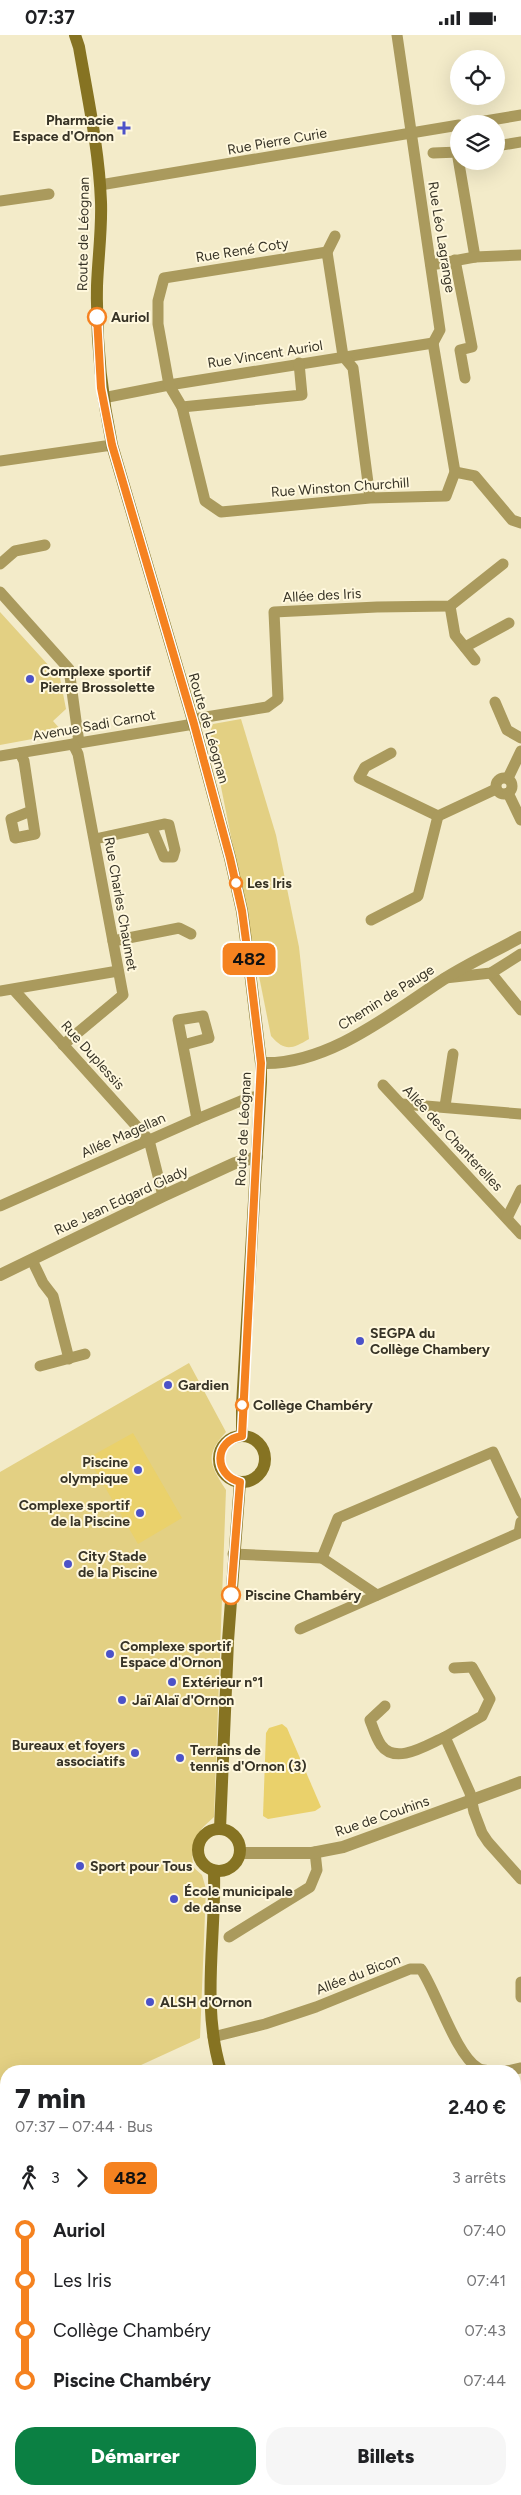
<!DOCTYPE html>
<html lang="fr">
<head>
<meta charset="utf-8">
<style>
  :root { --surface:#fff; --page:#f6f6f6; --text:#202124; --muted:#757577; --accent:#0b8043 }
  body { margin:0; font-family:Figtree,sans-serif; background:var(--page); color:var(--text); height:100vh; display:flex; flex-direction:column; font-size:19px; white-space:nowrap }
  * { box-sizing:border-box; margin:0 }
  p { font-size:16px; color:var(--muted) }
  .icon { flex:none; width:28px; height:28px; fill:none; stroke:currentColor; stroke-width:2; stroke-linecap:round; stroke-linejoin:round }
  .map { position:relative; flex:1; overflow:hidden }
  .drawer { position:absolute; left:0px; top:2030px; width:521px; height:430px; display:flex; flex-direction:column; background:var(--surface); border-radius:20px 20px 0 0; box-shadow:0 5px 20px #0002 }
  .drawer>* { flex:none }
  .badge { padding:0 10px; border-radius:8px; font-size:18px; line-height:32px }
  .controls { position:absolute; left:450px; top:15px; display:grid; gap:10px }
  .controls a { display:grid; place-items:center; width:55px; height:55px; border-radius:50%; background:var(--surface); box-shadow:0 5px 20px #0002; font-size:25px }
  .map>.badge { position:absolute; translate:-50% -50%; box-shadow:0 0 0 2px #fff }
  .legs { display:flex; align-items:center; gap:8px; height:55px; padding:0 15px; font-size:16px }
  .legs p { margin-inline-start:auto }
  .head { display:flex; align-items:center; justify-content:space-between; height:85px; padding:0 15px }
  h1 { font-size:28px; font-weight:800; line-height:38px }
  .action { display:flex; gap:10px; margin-top:auto; padding:10px 15px }
  .action a { flex:1; height:58px; border-radius:20px; background:var(--accent); color:#fff; font-size:20px; font-weight:800; line-height:58px; text-align:center }
  .action a+a { background:var(--page); color:var(--text) }
  ul { padding:0 15px; list-style:none }
  li { display:flex; align-items:center; gap:18px; height:50px; font-size:19px }
  li i { display:grid; place-items:center; width:8px; height:100%; margin:0 6px; background:currentColor }
  li i::after { content:''; width:12px; height:12px; margin:-6px; border:4px solid; border-radius:50%; background:var(--surface) }
  li p { margin-inline-start:auto }
  li:first-child i { background:linear-gradient(#0000 50%,currentColor 0) }
  li:last-child i { background:linear-gradient(currentColor 50%,#0000 0) }
  .status { display:flex; justify-content:space-between; align-items:center; height:35px; padding:0 25px; background:var(--surface); direction:ltr }
  .status svg { height:14px; fill:currentColor }
  .map>svg:first-child { display:block }
  .green { fill:#e3d083 }
  .water { fill:#ead16b }
  .lines { fill:none; stroke-linecap:round; stroke-linejoin:round }
  .minor { stroke:#aa9a5d; stroke-width:11 }
  .tertiary { stroke:#aa9a5d; stroke-width:12 }
  .secondary { stroke:#867322; stroke-width:12 }
  .line-1-casing { stroke:#fff; stroke-width:11 }
  .line-1 { stroke:#f58220; stroke-width:8 }
  .poi-dot { fill:#4c52c8; stroke:#fff8dd; stroke-width:2 }
  .stop-1-dot { fill:#fff; stroke:#f58220; stroke-width:2.5 }
  .labels { text-anchor:middle; stroke-width:4; stroke-linejoin:round; paint-order:stroke }
  .poi-label { font-size:14px; font-weight:bold; fill:#373326; stroke:#fff8dd; text-anchor:start }
  .street-label { font-size:14px; fill:#373326; stroke:#fff8dd }
  .stop-label { font-size:14px; font-weight:bold; fill:#373326; stroke:#fff8dd; text-anchor:start }
</style>
</head>
<body>
<div class="status"><b>07:37</b><svg viewBox="0 0 49 12"><path d="M0 12V9h3v3zM5 12V6h3v6zM10 12V3h3v9zM15 12V0h3v12zM26 1h20v11H26zM47 4h2v5h-2z"/></svg></div>
<div class="map">
<svg width="521" height="2460" viewBox="0 0 521 2460">
  <rect width="100%" height="100%" fill="#f3ebc9"/>
  <!-- green -->
  <g class="green">
    <polygon points="0,577 60,643 66,674 53,686 60,694 54,700 0,710"/>
    <path d="M241,684l35,116 23,112 10,92c-17,10 -24,13 -38,-3l-61,-304 3,-8z"/>
    <path d="M189,1328l37,69c-22,24 -16,33 0,58l-12,327c-20,18 -23,23 -21,50l9,8 4,14 -6,149 -72,33h-122v42l-6,-8v-633z"/>
    <polygon points="6,2369 6,2454 364,2454 365,2460 0,2460 0,2373"/>
  </g>
  <!-- water -->
  <g class="water">
    <polygon points="133,1398 182,1483 138,1509 88,1423"/>
    <polygon points="282,1689 287,1693 321,1772 315,1776 268,1784 263,1781 266,1698 269,1693"/>
  </g>
  <g class="lines">
    <!-- minor -->
    <g class="minor">
      <polyline points="397,0 440,295 433,308"/>
      <polyline points="467,89 521,80"/>
      <polyline points="496,111 521,107"/>
      <polyline points="457,117 475,222"/>
      <polyline points="433,118 459,117"/>
      <polyline points="100,150 459,90"/>
      <polyline points="0,166 49,159"/>
      <polyline points="327,217 335,201"/>
      <polyline points="455,225 472,312 460,315 465,343"/>
      <polyline points="431,230 475,222 521,220"/>
      <polyline points="103,363 169,350 433,308"/>
      <polyline points="182,372 302,360 299,328"/>
      <polyline points="0,426 112,410"/>
      <polyline points="455,437 475,441 512,485 521,488"/>
      <polyline points="370,463 353,333 343,321 327,217 164,243 158,266 158,289 169,350 182,372 205,466 221,477 370,463 446,461 455,437 433,308"/>
      <polyline points="0,529 15,516 45,510"/>
      <polyline points="0,557 69,634 79,708"/>
      <polyline points="450,571 455,600 475,625"/>
      <polyline points="465,612 509,588"/>
      <polyline points="495,667 507,695 521,703"/>
      <polyline points="20,718 24,726 35,799 15,803 11,784 31,776"/>
      <polyline points="391,718 365,732 359,743 438,781"/>
      <polyline points="0,721 194,689 200,683 267,672 278,664 274,577 377,572 450,571 503,529"/>
      <circle cx="504" cy="751" r="8"/>
      <polyline points="508,743 521,716"/>
      <polyline points="508,758 521,785"/>
      <polyline points="438,781 496,754"/>
      <polyline points="95,804 164,789 169,790 175,815 173,822 164,822 152,793"/>
      <polyline points="371,885 418,861 438,781"/>
      <polyline points="113,906 179,893 191,899"/>
      <polyline points="491,938 521,975"/>
      <polyline points="445,943 491,938 521,919"/>
      <polyline points="14,955 149,1105 163,1161"/>
      <polyline points="0,956 118,936"/>
      <polyline points="63,1010 123,960 78,719 73,709"/>
      <polyline points="183,1010 209,1003 203,981 178,985 197,1084"/>
      <polyline points="383,1050 521,1199"/>
      <polyline points="402,1069 521,1079"/>
      <polyline points="445,1071 453,1019"/>
      <polyline points="0,1171 197,1084 248,1063 260,1061"/>
      <polyline points="507,1183 521,1155"/>
      <polyline points="32,1225 43,1248 53,1261 69,1324"/>
      <polyline points="40,1331 85,1319"/>
      <polyline points="233,1519 322,1523 338,1483 493,1417 521,1477"/>
      <polyline points="322,1523 377,1560"/>
      <polyline points="300,1594 519,1498 521,1487"/>
      <polyline points="454,1633 472,1632 490,1664 482,1681 445,1702 470,1758 474,1777 482,1798 488,1807 521,1844"/>
      <path d="M385,1671l-15,14c3,8 6,18 11,25 15,21 47,-1 64,-8"/>
      <polyline points="229,1902 310,1852 317,1835 315,1817"/>
      <polyline points="521,1947 521,1962"/>
      <path d="M213,2002l52,-13 51,-17 94,-38h11c16,24 35,86 57,99 3,2 8,2 11,3"/>
      <polyline points="507,2036 521,2033"/>
    </g>
    <!-- tertiary -->
    <g class="tertiary">
      <path d="M261,1028c66,3 131,-50 183,-84 25,-16 52,-28 77,-42"/>
      <polyline points="0,1240 163,1161 235,1128 257,1122"/>
      <polyline points="240,1818 312,1818 343,1812 521,1747"/>
    </g>
    <!-- secondary -->
    <g class="secondary">
      <path d="M75,0l4,12c9,52 20,103 22,155 1,28 -3,56 -4,84 -1,54 4,106 15,159l82,279 36,134 12,53 7,52 12,100v19l-19,323v31"/>
      <circle cx="242" cy="1424" r="23"/>
      <polyline points="220,1794 228,1606 240,1447"/>
      <circle cx="219" cy="1815" r="21"/>
      <path d="M214,1836c2,67 -13,135 7,200"/>
      <polyline points="364,2454 365,2460"/>
    </g>
  </g>
  <g class="lines">
    <defs>
      <path id="line-1" d="M97,282l4,71 11,57 82,279 36,134 12,53 7,52 12,100 -1,19 -18,354c-28,4 -29,39 -2,46l-9,113"/>
    </defs>
    <!-- line-1 casing -->
    <use href="#line-1" class="line-1-casing"/>
    <!-- line-1 -->
    <use href="#line-1" class="line-1"/>
  </g>
  <!-- markers -->
  <g class="poi-dot">
    <path d="M121.5 85.5h5v5h5v5h-5v5h-5v-5h-5v-5h5z"/>
    <circle cx="30" cy="644" r="5"/>
    <circle cx="360" cy="1306" r="5"/>
    <circle cx="168" cy="1350" r="5"/>
    <circle cx="138" cy="1435" r="5"/>
    <circle cx="140" cy="1478" r="5"/>
    <circle cx="68" cy="1529" r="5"/>
    <circle cx="110" cy="1619" r="5"/>
    <circle cx="172" cy="1647" r="5"/>
    <circle cx="122" cy="1665" r="5"/>
    <circle cx="135" cy="1718" r="5"/>
    <circle cx="180" cy="1723" r="5"/>
    <circle cx="80" cy="1831" r="5"/>
    <circle cx="174" cy="1864" r="5"/>
    <circle cx="150" cy="1967" r="5"/>
  </g>
  <g class="stop-1-dot">
    <circle cx="97" cy="282" r="9"/>
    <circle cx="236" cy="848" r="6"/>
    <circle cx="242" cy="1370" r="6"/>
    <circle cx="231" cy="1560" r="9"/>
  </g>
  <g class="labels">
    <!-- poi labels -->
    <g class="poi-label">
      <text x="114" y="90" text-anchor="end">Pharmacie<tspan x="114" dy="16">Espace d'Ornon</tspan></text>
      <text x="40" y="641">Complexe sportif<tspan x="40" dy="16">Pierre Brossolette</tspan></text>
      <text x="370" y="1303">SEGPA du<tspan x="370" dy="16">Collège Chambery</tspan></text>
      <text x="178" y="1355">Gardien</text>
      <text x="128" y="1432" text-anchor="end">Piscine<tspan x="128" dy="16">olympique</tspan></text>
      <text x="130" y="1475" text-anchor="end">Complexe sportif<tspan x="130" dy="16">de la Piscine</tspan></text>
      <text x="78" y="1526">City Stade<tspan x="78" dy="16">de la Piscine</tspan></text>
      <text x="120" y="1616">Complexe sportif<tspan x="120" dy="16">Espace d'Ornon</tspan></text>
      <text x="182" y="1652">Extérieur n°1</text>
      <text x="132" y="1670">Jaï Alaï d'Ornon</text>
      <text x="125" y="1715" text-anchor="end">Bureaux et foyers<tspan x="125" dy="16">associatifs</tspan></text>
      <text x="190" y="1720">Terrains de<tspan x="190" dy="16">tennis d'Ornon (3)</tspan></text>
      <text x="90" y="1836">Sport pour Tous</text>
      <text x="184" y="1861">École municipale<tspan x="184" dy="16">de danse</tspan></text>
      <text x="160" y="1972">ALSH d'Ornon</text>
    </g>
    <!-- street labels -->
    <g class="street-label">
      <text transform="translate(277 106) rotate(-10)" y="5">Rue Pierre Curie</text>
      <text transform="translate(83 199) rotate(-89)" y="5">Route de Léognan</text>
      <text transform="translate(442 202) rotate(81)" y="5">Rue Léo Lagrange</text>
      <text transform="translate(242 215) rotate(-9)" y="5">Rue René Coty</text>
      <text transform="translate(265 319) rotate(-9)" y="5">Rue Vincent Auriol</text>
      <text transform="translate(340 452) rotate(-4)" y="5">Rue Winston Churchill</text>
      <text transform="translate(322 560) rotate(-3)" y="5">Allée des Iris</text>
      <text transform="translate(94 690) rotate(-10)" y="5">Avenue Sadi Carnot</text>
      <text transform="translate(209 693) rotate(74)" y="5">Route de Léognan</text>
      <text transform="translate(121 869) rotate(80)" y="5">Rue Charles Chaumet</text>
      <text transform="translate(386 962) rotate(-32)" y="5">Chemin de Pauge</text>
      <text transform="translate(93 1020) rotate(48)" y="5">Rue Duplessis</text>
      <text transform="translate(243 1094) rotate(-87)" y="5">Route de Léognan</text>
      <text transform="translate(123 1100) rotate(-24)" y="5">Allée Magellan</text>
      <text transform="translate(453 1103) rotate(47)" y="5">Allée des Chanterelles</text>
      <text transform="translate(121 1165) rotate(-25)" y="5">Rue Jean Edgard Glady</text>
      <text transform="translate(382 1781) rotate(-19)" y="5">Rue de Couhins</text>
      <text transform="translate(358 1939) rotate(-21)" y="5">Allée du Bicon</text>
    </g>
    <!-- stop labels -->
    <g class="stop-label">
      <text x="111" y="287">Auriol</text>
      <text x="247" y="853">Les Iris</text>
      <text x="253" y="1375">Collège Chambéry</text>
      <text x="245" y="1565">Piscine Chambéry</text>
    </g>
  </g>
</svg>
<div class="controls">
<a><svg class="icon" aria-label="locate" viewBox="0 0 24 24"><circle cx="12" cy="12" r="6"/><path d="M12 2v4M12 18v4M2 12h4M18 12h4"/></svg></a>
<a><svg class="icon" aria-label="layers" viewBox="0 0 24 24"><path d="M12 4l9 5-9 5-9-5zM3 14l9 5 9-5"/></svg></a>
</div>
<b class="badge" style="left:249px;top:924px;background:#f58220;color:#111">482</b>
<section class="drawer">
<div class="head"><div><h1>7 min</h1><p>07:37 – 07:44 · Bus</p></div><b>2.40 €</b></div>
<div class="legs"><svg class="icon" aria-label="walk" viewBox="0 0 24 24"><circle cx="13" cy="4" r="2"/><path d="M13 8l-2 6 4 7M11 14l-3 7M7 12l3-4h3l4 4"/></svg>3<svg class="icon" aria-label="forward" viewBox="0 0 24 24"><path d="M9 5l7 7-7 7"/></svg><b class="badge" style="background:#f58220;color:#111">482</b><p>3 arrêts</p></div>
<ul>
<li><i style="color:#f58220"></i><b>Auriol</b><p>07:40</p></li>
<li><i style="color:#f58220"></i><span>Les Iris</span><p>07:41</p></li>
<li><i style="color:#f58220"></i><span>Collège Chambéry</span><p>07:43</p></li>
<li><i style="color:#f58220"></i><b>Piscine Chambéry</b><p>07:44</p></li>
</ul>
<div class="action"><a>Démarrer</a><a>Billets</a></div>
</section>
</div>
</body>
</html>
